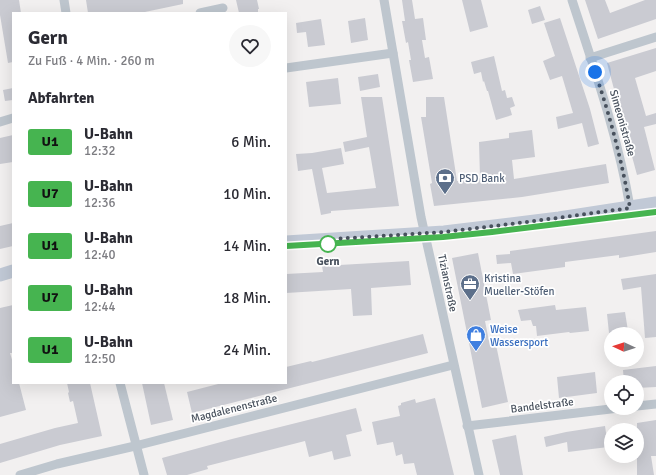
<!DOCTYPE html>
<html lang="de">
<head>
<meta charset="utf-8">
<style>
  :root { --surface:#fff; --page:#f7f7f7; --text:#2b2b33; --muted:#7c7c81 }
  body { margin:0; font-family:Signika,sans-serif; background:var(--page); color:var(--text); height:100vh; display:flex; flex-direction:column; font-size:15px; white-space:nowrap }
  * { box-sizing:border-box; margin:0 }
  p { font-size:13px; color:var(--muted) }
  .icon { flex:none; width:22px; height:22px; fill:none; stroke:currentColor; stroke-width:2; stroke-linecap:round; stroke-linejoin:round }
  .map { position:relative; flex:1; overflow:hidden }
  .panel { position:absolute; left:12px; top:12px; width:275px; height:372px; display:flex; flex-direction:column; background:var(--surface); border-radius:0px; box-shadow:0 4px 16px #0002 }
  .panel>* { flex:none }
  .badge { padding:0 8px; border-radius:3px; font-size:14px; line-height:26px }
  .needle { width:26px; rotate:273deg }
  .fabs { position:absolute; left:604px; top:327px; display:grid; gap:8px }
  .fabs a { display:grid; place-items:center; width:40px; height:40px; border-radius:50%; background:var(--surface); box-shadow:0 4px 16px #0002; font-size:20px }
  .you { position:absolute; width:20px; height:20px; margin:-10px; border:3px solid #fff; border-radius:50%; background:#1a73e8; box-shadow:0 0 0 6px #1a73e833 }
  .map>.badge { position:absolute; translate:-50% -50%; box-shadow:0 0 0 2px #fff }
  h2 { padding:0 16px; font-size:15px; line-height:36px }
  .round { display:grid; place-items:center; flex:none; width:42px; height:42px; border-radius:21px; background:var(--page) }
  .overview { display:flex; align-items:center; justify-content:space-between; height:68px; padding:0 16px }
  h1 { font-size:19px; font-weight:700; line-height:30px }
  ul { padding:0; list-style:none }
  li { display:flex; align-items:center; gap:12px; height:52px; padding:0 16px }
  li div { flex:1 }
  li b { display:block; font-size:15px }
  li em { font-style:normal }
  li .badge { min-width:44px; font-weight:700; text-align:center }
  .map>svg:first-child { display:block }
  .building { fill:#cacbd2 }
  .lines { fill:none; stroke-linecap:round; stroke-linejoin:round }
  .street { stroke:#bec6ce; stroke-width:9 }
  .secondary { stroke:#c1c9d6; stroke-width:13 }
  .line-casing { stroke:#fff; stroke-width:9 }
  .line { stroke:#46b450; stroke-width:6 }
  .walk { stroke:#48515d; stroke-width:4; stroke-dasharray:0 7.2 }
  .stop-dot { fill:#fff; stroke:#46b450; stroke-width:2 }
  .labels { text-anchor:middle; stroke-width:3.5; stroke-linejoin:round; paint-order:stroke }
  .street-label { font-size:11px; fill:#48515d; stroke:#fff }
  .service-label { font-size:11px; fill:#4e5e75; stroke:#fff; text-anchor:start }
  .stop-label { font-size:11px; font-weight:bold; fill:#48515d; stroke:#fff }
  .shop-label { font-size:11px; fill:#366cbe; stroke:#fff; text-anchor:start }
</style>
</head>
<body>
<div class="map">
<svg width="656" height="475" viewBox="0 0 656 475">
  <rect width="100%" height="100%" fill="#f2f0f0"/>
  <!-- building -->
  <g class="building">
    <polygon points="0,0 19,0 21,13 13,13 13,62 8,63 0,15"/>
    <polygon points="86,0 183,0 183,4 140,13 88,13"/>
    <polygon points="236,0 257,0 259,9 258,9 258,13 239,13"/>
    <polygon points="402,0 412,0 415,19 423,18 426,40 422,40 425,58 429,57 433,79 413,82 409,60 411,60 408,42 406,43 402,21 405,21"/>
    <polygon points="462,0 481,0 488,27 470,32"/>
    <polygon points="585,0 605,0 610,13 645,0 656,0 656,19 598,39"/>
    <polygon points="540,6 545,20 532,24 528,10"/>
    <polygon points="365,18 368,40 351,43 348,21"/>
    <polygon points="560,18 590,109 599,144 588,147 582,123 558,129 556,117 573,113 562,76 550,80 543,61 555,56 544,23"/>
    <polygon points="321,19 325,45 308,47 306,32 297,33 296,23"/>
    <polygon points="656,48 656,71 635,78 646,116 656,113 656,124 644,127 655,170 637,175 607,63"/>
    <polygon points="494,56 502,91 505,90 507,98 512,97 515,106 510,108 512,115 496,120 488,91 487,91 484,81 483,82 481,72 474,74 471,62"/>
    <polygon points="378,74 380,87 360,91 358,77"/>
    <polygon points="338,78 341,104 309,107 306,82"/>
    <polygon points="13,88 13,100 5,101 3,90"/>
    <polygon points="361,97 382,97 399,206 331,211 331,213 321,215 312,169 298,171 296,154 312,153 341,148 344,164 322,168 327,193 376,188 369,147 345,152 343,142 367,137"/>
    <polygon points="426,97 444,97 457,181 480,178 479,142 509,138 509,133 532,130 535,157 512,160 514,179 606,164 609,183 522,197 434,206 430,184 432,183 421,117 426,117"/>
    <polygon points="13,135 13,162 0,164 0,138"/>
    <polygon points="13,223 13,246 0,249 0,226"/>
    <polygon points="656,231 656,252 619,258 619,255 565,262 565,267 513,274 511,263 497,264 496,255 510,254 510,251"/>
    <polygon points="478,253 491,320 485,321 489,341 495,340 508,402 482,408 452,258"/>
    <polygon points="409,261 411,285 371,288 372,315 353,316 351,289 286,293 286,274 323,272 322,266"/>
    <polygon points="656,274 656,337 645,338 641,287 623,290 621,279"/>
    <polygon points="13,305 13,353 10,353 13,363 13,383 19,383 26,410 0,417 0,308"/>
    <polygon points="555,305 556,310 586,307 589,331 570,333 569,332 537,336 536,326 533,326 531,320 521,321 518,310"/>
    <polygon points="625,312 628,331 609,333 607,314"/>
    <polygon points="423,334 428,353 192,413 187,392 222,383 286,383 286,367 311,361 312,362"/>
    <polygon points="656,366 656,387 637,388 637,382 624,382 623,370"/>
    <polygon points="595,372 597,393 559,398 557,377"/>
    <polygon points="67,383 90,383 102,436 60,445 0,463 0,444 55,428 78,423 73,401 70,402 68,393 69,392"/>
    <polygon points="142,383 164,383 173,420 151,425"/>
    <polygon points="435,398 444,434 454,475 417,475 414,463 404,464 402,454 396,456 393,442 377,445 372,422 400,416 398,406 401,405 401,403 415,399 416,403"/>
    <polygon points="356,408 362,431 346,435 351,456 334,460 332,451 309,457 305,441 207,466 208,469 187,475 167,475 162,458 232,439"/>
    <polygon points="656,420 656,456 651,456 654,475 637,475 637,423"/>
    <polygon points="605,426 608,447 568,452 567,442 546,447 544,437 566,432"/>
    <polygon points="516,435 523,475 500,475 492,440"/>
  </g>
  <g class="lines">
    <!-- street -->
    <g class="street">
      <polyline points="64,0 66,13"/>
      <polyline points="384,0 421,217 479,475"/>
      <path d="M572,0c22,68 46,136 58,207"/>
      <polyline points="200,13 223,8"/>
      <polyline points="590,58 656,37"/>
      <polyline points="286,68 393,53"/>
      <polyline points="0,122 13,118"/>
      <polyline points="120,383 144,475"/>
      <polyline points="637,406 656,404"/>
      <polyline points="467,426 619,408"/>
      <polyline points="20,475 57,464 135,446 453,365"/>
    </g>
    <!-- secondary -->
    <g class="secondary">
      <polyline points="286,242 444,232 559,218 656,203"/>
      <polyline points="0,275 13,271"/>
    </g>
  </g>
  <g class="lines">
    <defs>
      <polyline id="line" points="286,246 443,237 492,232 656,212"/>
    </defs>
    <!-- line casing -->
    <use href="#line" class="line-casing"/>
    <!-- line -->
    <use href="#line" class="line"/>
    <!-- walk -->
    <path class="walk" d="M328,244l6,-5 110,-7 83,-10 103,-14c-8,-47 -20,-92 -35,-136"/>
  </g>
  <!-- icons -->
  <defs>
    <symbol id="bank-pin" viewBox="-11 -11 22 30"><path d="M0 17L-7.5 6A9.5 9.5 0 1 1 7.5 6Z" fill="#5c6f8a" stroke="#fff"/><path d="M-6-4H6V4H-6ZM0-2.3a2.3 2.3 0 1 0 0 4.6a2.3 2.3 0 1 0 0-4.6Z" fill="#fff"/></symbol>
    <symbol id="office-pin" viewBox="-11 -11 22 30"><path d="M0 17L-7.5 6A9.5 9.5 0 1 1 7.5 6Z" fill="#5c6f8a" stroke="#fff"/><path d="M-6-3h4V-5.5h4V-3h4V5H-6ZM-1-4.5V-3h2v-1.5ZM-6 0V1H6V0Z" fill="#fff"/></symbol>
    <symbol id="shop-pin" viewBox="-11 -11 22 30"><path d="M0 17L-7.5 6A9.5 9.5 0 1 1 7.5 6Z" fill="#3f7fe0" stroke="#fff"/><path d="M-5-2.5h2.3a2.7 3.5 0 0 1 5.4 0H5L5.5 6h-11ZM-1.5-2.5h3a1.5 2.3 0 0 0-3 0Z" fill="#fff"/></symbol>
  </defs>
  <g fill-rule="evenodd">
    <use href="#bank-pin" x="434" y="167" width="22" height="30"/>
    <use href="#office-pin" x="459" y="273" width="22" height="30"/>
    <use href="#shop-pin" x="465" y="324" width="22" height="30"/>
  </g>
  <!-- markers -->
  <circle class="stop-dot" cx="328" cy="244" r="8"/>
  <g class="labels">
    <!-- street labels -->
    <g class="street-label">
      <text transform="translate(623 123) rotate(74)" y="4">Simeonistraße</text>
      <text transform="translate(448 283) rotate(78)" y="4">Tizianstraße</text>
      <text transform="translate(542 405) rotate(-7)" y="4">Bandelstraße</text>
      <text transform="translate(234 408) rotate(-14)" y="4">Magdalenenstraße</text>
    </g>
    <!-- service labels -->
    <g class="service-label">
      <text x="459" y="182">PSD Bank</text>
      <text x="484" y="282">Kristina<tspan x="484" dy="13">Mueller-Stöfen</tspan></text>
    </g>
    <!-- stop labels -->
    <g class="stop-label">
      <text x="328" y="265">Gern</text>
    </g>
    <!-- shop labels -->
    <g class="shop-label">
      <text x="490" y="333">Weise<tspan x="490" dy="13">Wassersport</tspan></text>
    </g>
  </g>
</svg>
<div class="fabs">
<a><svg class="needle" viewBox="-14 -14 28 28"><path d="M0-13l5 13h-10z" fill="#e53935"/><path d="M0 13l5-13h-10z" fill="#7c7c81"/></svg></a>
<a><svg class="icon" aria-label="locate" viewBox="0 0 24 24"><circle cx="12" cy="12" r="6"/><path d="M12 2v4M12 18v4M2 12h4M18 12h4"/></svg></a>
<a><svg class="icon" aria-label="layers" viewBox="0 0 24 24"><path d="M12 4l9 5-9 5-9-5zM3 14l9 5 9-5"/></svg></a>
</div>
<div class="you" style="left:595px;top:72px"></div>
<section class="panel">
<div class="overview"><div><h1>Gern</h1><p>Zu Fuß · 4 Min. · 260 m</p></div><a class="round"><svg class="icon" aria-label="heart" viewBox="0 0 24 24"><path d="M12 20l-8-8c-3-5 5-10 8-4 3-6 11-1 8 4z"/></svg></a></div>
<h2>Abfahrten</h2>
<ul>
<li><span class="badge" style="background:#46b450;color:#111">U1</span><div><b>U-Bahn</b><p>12:32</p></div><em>6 Min.</em></li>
<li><span class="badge" style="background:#46b450;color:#111">U7</span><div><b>U-Bahn</b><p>12:36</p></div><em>10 Min.</em></li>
<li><span class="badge" style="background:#46b450;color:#111">U1</span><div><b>U-Bahn</b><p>12:40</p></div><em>14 Min.</em></li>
<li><span class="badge" style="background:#46b450;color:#111">U7</span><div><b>U-Bahn</b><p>12:44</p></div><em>18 Min.</em></li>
<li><span class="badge" style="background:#46b450;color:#111">U1</span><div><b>U-Bahn</b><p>12:50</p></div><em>24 Min.</em></li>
</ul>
</section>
</div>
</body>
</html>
